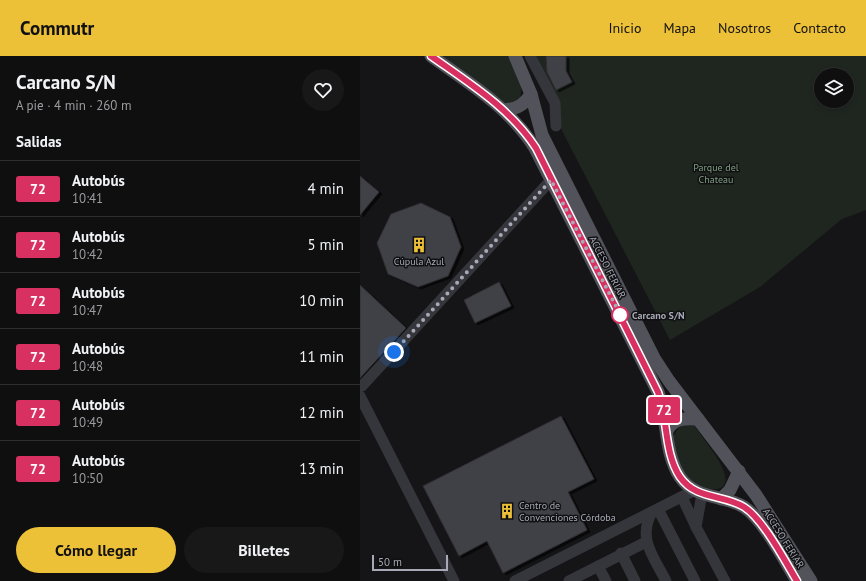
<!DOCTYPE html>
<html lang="es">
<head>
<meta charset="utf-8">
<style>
  :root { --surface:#100f10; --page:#191819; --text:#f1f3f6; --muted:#9c9c9f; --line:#302f30; --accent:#ecc037 }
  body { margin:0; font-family:"PT Sans",sans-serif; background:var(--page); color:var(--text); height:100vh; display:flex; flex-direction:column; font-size:15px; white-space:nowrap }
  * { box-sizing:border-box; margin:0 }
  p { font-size:13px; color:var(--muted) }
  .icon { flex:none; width:22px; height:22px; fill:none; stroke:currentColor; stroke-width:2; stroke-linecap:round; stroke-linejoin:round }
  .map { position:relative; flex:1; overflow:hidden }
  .sheet { display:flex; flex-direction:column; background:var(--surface); width:360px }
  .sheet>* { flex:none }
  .badge { padding:0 8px; border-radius:3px; font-size:14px; line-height:26px }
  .tools { position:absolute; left:454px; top:12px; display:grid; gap:8px }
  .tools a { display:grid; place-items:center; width:40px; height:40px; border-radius:50%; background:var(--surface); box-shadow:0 2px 6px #0003,0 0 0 1px var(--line); font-size:20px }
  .scale { position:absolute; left:12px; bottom:10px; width:76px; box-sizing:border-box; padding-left:4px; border:2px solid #a7aab6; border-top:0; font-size:11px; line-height:14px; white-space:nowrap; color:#a7aab6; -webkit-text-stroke:3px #100f11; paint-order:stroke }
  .you { position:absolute; width:20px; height:20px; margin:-10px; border:3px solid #fff; border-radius:50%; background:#1a73e8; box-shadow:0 0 0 6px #1a73e833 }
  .map>.badge { position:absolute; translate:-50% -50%; box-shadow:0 0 0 2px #fff }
  h2 { padding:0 16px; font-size:15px; line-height:36px }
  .round { display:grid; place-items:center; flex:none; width:42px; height:42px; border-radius:21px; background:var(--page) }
  .headline { display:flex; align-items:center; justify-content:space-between; height:68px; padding:0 16px }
  h1 { font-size:19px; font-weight:700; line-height:30px }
  .button { display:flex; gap:8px; margin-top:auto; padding:8px 16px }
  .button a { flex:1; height:46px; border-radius:24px; background:var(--accent); color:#111; font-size:16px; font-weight:700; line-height:46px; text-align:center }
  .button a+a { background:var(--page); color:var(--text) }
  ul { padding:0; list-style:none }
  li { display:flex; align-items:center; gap:12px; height:56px; padding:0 16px; border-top:1px solid var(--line) }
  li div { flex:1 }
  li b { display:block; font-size:15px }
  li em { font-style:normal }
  li .badge { min-width:44px; font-weight:700; text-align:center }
  header { display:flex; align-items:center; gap:24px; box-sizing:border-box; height:56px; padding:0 20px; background:var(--accent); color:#111 }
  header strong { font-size:19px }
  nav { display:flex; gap:22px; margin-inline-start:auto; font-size:14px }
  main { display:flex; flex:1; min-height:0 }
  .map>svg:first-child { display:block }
  .green { fill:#1f2620; fill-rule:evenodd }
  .building { fill:#414146; stroke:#2f2e32; filter:url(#shadow) }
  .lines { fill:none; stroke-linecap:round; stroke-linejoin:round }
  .minor { stroke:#35363b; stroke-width:11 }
  .major { stroke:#52535a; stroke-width:13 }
  .line-casing { stroke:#fff; stroke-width:9 }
  .line { stroke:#d93062; stroke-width:6 }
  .walk { stroke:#a7aab6; stroke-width:4; stroke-dasharray:0 7.2 }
  .stop-dot { fill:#fff; stroke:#d93062; stroke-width:2 }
  .labels { text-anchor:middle; stroke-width:3; stroke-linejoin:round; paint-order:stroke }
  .park-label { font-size:10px; fill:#7ea083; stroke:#100f11 }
  .poi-label { font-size:10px; fill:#a7aab6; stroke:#100f11 }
  .street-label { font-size:10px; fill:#a7aab6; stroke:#100f11 }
  .stop-label { font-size:10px; font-weight:bold; fill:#a7aab6; stroke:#100f11; text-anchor:start }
</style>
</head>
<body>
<header>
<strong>Commutr</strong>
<nav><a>Inicio</a><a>Mapa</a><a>Nosotros</a><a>Contacto</a></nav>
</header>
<main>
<section class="sheet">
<div class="headline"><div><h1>Carcano S/N</h1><p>A pie · 4 min · 260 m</p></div><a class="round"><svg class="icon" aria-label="heart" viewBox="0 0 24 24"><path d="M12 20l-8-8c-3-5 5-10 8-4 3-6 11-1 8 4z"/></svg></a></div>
<h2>Salidas</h2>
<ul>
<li><span class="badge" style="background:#d93062;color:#fff">72</span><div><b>Autobús</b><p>10:41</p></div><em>4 min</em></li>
<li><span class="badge" style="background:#d93062;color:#fff">72</span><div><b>Autobús</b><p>10:42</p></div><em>5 min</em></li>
<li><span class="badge" style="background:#d93062;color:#fff">72</span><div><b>Autobús</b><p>10:47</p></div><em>10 min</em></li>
<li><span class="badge" style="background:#d93062;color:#fff">72</span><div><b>Autobús</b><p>10:48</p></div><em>11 min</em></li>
<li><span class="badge" style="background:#d93062;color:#fff">72</span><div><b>Autobús</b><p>10:49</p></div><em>12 min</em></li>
<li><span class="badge" style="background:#d93062;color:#fff">72</span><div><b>Autobús</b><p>10:50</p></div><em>13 min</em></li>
</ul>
<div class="button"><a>Cómo llegar</a><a>Billetes</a></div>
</section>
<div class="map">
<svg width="506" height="525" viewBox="0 0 506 525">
  <defs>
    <filter id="shadow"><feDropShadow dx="3" dy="2" stdDeviation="0" flood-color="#0009"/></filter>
  </defs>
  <rect width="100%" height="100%" fill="#151416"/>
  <!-- green -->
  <g class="green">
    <polygon points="81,0 149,0 162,28 160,43 154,47 146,48"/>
    <path d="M176,0h330v154l-24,9 -82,68 -90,53 -113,-219zM461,19h26v26h-26z"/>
    <path d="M324,368l10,1c8,12 26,34 30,47 10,29 -32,16 -41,-1 -7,-11 -8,-23 -10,-35l7,-10z"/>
  </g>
  <!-- building -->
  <g class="building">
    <polygon points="186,0 206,0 206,15 212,26 196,34 187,16"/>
    <polygon points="0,120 19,136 0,159"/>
    <polygon points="61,147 90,161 101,191 88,220 58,231 28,218 17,187 31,158"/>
    <polygon points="139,226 151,250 115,267 104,244"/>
    <polygon points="0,229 46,272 0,322"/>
    <polygon points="201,360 234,423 208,436 227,474 143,517 127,485 99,500 63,430"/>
  </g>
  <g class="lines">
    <!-- minor -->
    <g class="minor">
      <polyline points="170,0 195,47 196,70"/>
      <polyline points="0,330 2,330 191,124"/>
      <polyline points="0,340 94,525"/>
      <polyline points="322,441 336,471 365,525"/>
      <polyline points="298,453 335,525"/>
      <path d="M292,456c-15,27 2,45 14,69"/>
      <polyline points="336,471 342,438"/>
      <polyline points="261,497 275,525"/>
      <polyline points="238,510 246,525"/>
      <polyline points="155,525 335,434"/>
      <polyline points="209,525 286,486"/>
    </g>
    <!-- major -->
    <g class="major">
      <path d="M71,0c38,27 79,52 104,92l123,244c10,27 6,61 22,85 16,23 43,17 64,30 19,12 41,54 53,74"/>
      <polyline points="155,0 171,38 182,79 294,302 309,325 396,439 451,525"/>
      <path d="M144,54c13,-1 20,-5 27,-16"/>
      <path d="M307,375c6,-13 18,-13 31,-12"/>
      <polyline points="361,443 370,434 379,415"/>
    </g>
  </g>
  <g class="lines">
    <defs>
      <path id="line" d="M71,0c38,27 79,52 105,92l122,244c10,27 6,61 22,85 16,23 43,17 64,30 19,12 41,54 53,74"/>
    </defs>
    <!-- line casing -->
    <use href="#line" class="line-casing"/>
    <!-- line -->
    <use href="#line" class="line"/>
    <!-- walk -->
    <polyline class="walk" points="34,296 191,124 264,266 260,259"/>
  </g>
  <!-- icons -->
  <defs>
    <symbol id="building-bare" viewBox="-9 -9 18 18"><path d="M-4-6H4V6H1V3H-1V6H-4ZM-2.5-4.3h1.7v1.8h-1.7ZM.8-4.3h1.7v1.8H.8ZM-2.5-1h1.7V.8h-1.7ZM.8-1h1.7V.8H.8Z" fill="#ecc037" stroke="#100f11" stroke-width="2.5" paint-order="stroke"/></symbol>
  </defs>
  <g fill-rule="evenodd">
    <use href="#building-bare" x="48" y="178" width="22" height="22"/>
    <use href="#building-bare" x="136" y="444" width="22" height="22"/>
  </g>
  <!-- markers -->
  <circle class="stop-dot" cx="260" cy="259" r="8"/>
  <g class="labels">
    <!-- park labels -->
    <g class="park-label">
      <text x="356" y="115">Parque del<tspan x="356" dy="12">Chateau</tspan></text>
    </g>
    <!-- poi labels -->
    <g class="poi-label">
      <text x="59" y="209">Cúpula Azul</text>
      <text x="159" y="453" text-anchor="start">Centro de<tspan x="159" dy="12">Convenciones Córdoba</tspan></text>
    </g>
    <!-- street labels -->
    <g class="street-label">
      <text transform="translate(248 211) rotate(63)" y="4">ACCESO FERIAR</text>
      <text transform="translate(424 482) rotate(58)" y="4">ACCESO FERIAR</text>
    </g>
    <!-- stop labels -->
    <g class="stop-label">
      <text x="272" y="263">Carcano S/N</text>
    </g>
  </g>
</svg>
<div class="tools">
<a><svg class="icon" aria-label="layers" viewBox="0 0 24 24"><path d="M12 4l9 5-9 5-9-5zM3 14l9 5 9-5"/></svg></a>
</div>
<div class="scale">50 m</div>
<div class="you" style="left:34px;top:296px"></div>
<b class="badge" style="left:304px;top:354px;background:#d93062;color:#fff">72</b>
</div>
</main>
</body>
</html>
